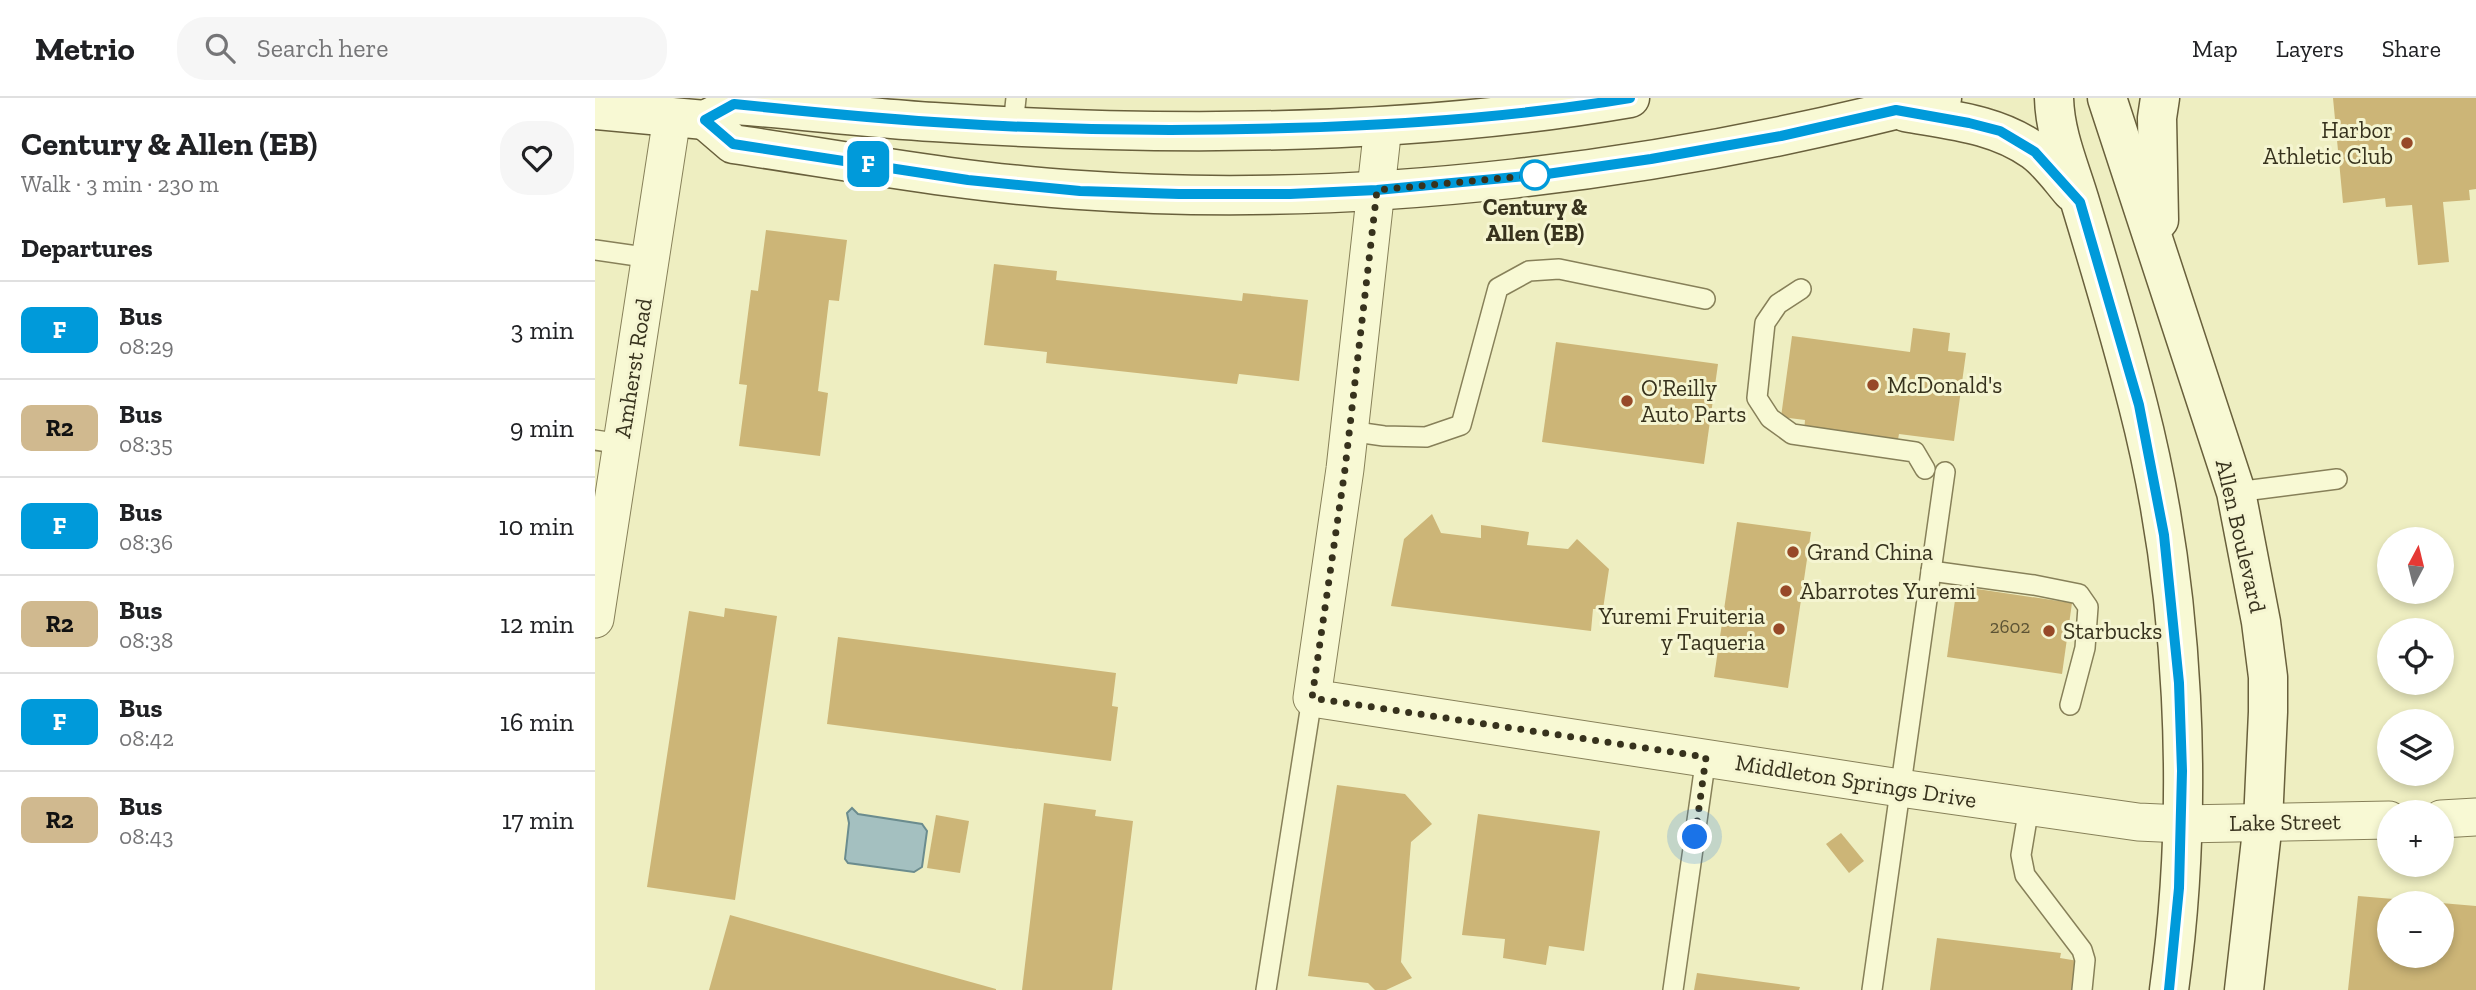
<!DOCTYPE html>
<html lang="en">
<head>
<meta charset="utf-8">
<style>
  :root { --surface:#fff; --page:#f6f6f6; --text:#202124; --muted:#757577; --line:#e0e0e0 }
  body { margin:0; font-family:"Zilla Slab",serif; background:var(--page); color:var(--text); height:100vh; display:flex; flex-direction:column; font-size:26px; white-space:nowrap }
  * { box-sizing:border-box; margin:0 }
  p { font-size:23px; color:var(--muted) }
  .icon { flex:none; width:38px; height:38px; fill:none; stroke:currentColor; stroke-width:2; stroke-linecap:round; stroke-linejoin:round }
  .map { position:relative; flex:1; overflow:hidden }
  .drawer { display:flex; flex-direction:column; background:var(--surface); width:595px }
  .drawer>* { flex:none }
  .badge { padding:0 14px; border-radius:10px; font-size:24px; line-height:46px }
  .needle { width:46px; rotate:7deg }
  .fabs { position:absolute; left:1782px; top:429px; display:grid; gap:14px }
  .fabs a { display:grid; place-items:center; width:77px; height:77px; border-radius:50%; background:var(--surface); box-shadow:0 4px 10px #0003; font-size:35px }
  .you { position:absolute; width:35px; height:35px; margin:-18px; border:5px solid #fff; border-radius:50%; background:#1a73e8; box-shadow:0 0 0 10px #1a73e833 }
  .map>.badge { position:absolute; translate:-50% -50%; box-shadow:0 0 0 4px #fff }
  h2 { padding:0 21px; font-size:26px; line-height:63px }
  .round { display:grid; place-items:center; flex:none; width:74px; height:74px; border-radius:28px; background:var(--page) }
  .summary { display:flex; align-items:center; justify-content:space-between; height:119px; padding:0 21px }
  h1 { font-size:33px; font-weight:800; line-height:52px }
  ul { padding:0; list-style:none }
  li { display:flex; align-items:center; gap:21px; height:98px; padding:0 21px; border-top:2px solid var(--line) }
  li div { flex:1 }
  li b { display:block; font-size:26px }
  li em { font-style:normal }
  li .badge { min-width:77px; font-weight:700; text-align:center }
  header { display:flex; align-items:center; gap:42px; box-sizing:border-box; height:98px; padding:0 35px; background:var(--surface); border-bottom:2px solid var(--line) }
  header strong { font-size:33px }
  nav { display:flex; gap:38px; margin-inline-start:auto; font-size:24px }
  .search { width:490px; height:63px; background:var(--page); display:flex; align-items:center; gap:18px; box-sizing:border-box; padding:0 24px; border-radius:28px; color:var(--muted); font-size:26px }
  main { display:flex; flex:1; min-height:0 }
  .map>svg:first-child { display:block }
  .water { fill:#a4c0c0; stroke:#6b8c8e; stroke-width:2 }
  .building { fill:#ccb577 }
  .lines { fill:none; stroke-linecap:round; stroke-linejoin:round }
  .lane-casing { stroke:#878059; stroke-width:22 }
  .street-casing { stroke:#878059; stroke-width:39 }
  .secondary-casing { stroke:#69603c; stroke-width:41 }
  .lane { stroke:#f8f9d4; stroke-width:19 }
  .street { stroke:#f8f9d4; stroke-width:37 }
  .secondary { stroke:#f8f9d4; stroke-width:38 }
  .line-casing { stroke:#fff; stroke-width:16 }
  .line { stroke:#009ada; stroke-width:10 }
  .walk { stroke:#37321d; stroke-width:7; stroke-dasharray:0 12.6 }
  .poi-dot { fill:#974928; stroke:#f5f5d1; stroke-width:2.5 }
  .stop-dot { fill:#fff; stroke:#009ada; stroke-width:3.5 }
  .labels { text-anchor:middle; stroke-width:6; stroke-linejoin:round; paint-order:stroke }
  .number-label { font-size:19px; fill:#5c5334 }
  .poi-label { font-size:23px; fill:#37321d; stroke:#f5f5d1; text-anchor:start }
  .stop-label { font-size:23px; font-weight:bold; fill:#37321d; stroke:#f5f5d1 }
  .street-label { font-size:23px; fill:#37321d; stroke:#f5f5d1 }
</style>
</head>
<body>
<header>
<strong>Metrio</strong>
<div class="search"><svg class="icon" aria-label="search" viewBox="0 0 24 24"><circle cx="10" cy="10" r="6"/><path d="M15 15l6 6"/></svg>Search here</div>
<nav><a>Map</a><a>Layers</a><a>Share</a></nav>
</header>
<main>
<section class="drawer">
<div class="summary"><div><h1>Century &amp; Allen (EB)</h1><p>Walk · 3 min · 230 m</p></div><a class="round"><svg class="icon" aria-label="heart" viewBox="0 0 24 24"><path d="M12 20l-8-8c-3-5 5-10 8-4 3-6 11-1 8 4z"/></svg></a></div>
<h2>Departures</h2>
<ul>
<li><span class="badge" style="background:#009ada;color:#fff">F</span><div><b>Bus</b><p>08:29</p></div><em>3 min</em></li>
<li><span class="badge" style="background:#d0b98f;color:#111">R2</span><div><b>Bus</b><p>08:35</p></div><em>9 min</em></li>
<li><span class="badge" style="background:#009ada;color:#fff">F</span><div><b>Bus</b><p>08:36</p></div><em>10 min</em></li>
<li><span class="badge" style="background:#d0b98f;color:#111">R2</span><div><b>Bus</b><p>08:38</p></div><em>12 min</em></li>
<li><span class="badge" style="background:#009ada;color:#fff">F</span><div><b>Bus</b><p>08:42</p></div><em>16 min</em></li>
<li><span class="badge" style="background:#d0b98f;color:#111">R2</span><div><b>Bus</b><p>08:43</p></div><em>17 min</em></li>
</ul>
</section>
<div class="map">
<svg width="1881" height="892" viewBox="0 0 1881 892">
  <rect width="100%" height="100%" fill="#eeeec1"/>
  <!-- water -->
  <polygon class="water" points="257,710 263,716 327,726 332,733 327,769 319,774 253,765 250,761 254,725 252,715"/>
  <!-- building -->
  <g class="building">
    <polygon points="1738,0 1881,0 1881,91 1874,92 1875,102 1848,104 1854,164 1823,167 1817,107 1791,109 1790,100 1748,105"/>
    <polygon points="171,132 252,142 244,203 234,202 223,293 233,295 225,358 144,348 152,287 144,286 156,192 163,193"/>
    <polygon points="399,166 462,173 461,182 647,203 648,195 713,202 704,283 644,276 642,286 451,265 452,254 389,247"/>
    <polygon points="1318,230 1355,235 1353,253 1371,255 1359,343 1304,336 1302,347 1209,334 1210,322 1186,319 1197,238 1315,254"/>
    <polygon points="961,244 1123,266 1109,366 947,344"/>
    <polygon points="837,416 846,435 886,440 886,427 934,434 932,447 973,451 982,441 1014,471 1008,511 998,511 996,533 796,508 809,441"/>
    <polygon points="1142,424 1216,434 1193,590 1119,579"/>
    <polygon points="1362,488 1477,505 1467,576 1352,559"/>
    <polygon points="130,510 182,518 140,802 52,789 94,513 129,519"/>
    <polygon points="243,539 521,575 517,608 523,609 516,663 232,626"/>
    <polygon points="742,687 810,696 837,726 816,744 806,864 817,880 791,892 780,892 773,885 713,878"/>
    <polygon points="449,705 501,712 500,718 538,723 517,892 427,892"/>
    <polygon points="883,716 1005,733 989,853 954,848 951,867 908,860 910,841 867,837"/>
    <polygon points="341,717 374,723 365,775 332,770"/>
    <polygon points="1246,735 1269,763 1254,775 1231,746"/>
    <polygon points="1763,798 1822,803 1822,805 1794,805 1794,858 1846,858 1846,805 1881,808 1881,892 1753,892"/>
    <polygon points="135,817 401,891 401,892 114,892"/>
    <polygon points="1342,840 1466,855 1465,860 1483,863 1479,892 1335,892"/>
    <polygon points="1102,875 1205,889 1204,892 1099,892"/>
  </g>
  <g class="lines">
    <defs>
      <g id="lane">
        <polyline points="418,28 421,0"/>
        <polyline points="0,152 56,160"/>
        <polyline points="1206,191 1183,206 1170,225 1162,300 1175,320 1197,336 1320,354 1330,371"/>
        <polyline points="754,333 789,338 831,339 866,327 903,190 934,173 964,171 1110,201"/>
        <polyline points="0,342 26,346"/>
        <polyline points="1641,394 1742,381"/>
        <polyline points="1336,473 1439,487 1484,496 1493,509 1490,550 1475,607"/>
        <polyline points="1434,709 1426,757 1430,777 1487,852 1490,862 1487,892"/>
        <polyline points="671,892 717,600"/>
        <polyline points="1078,892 1111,659"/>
        <polyline points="1277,892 1350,374"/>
      </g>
      <g id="street">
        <polyline points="788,28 750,371 717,600 1305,690 1543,724 1587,726 1794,722"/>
        <polyline points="0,521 77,19"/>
        <polyline points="1846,721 1881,719"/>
      </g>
      <g id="secondary">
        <path d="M1459,0c1,38 17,72 27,107 20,66 40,133 57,200 47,182 57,399 31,585"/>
        <polyline points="1512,0 1641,394 1666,524 1673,579 1673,614 1668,724 1649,892"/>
        <path d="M0,12l110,10 30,-15c66,5 133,13 199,17 228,15 471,15 696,-24"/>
        <path d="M1310,14c45,8 92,12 129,39 15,11 26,27 38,41"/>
        <path d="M110,22l28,24c115,17 231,39 347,46 282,20 589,-20 862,-92"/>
        <polyline points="1564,122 1562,20 1565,0"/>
      </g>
    </defs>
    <!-- lane casing -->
    <use href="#lane" class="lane-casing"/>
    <!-- street casing -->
    <use href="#street" class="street-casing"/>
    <!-- secondary casing -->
    <use href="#secondary" class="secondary-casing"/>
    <!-- lane -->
    <use href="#lane" class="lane"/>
    <!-- street -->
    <use href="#street" class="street"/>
    <!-- secondary -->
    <use href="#secondary" class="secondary"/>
  </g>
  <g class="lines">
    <defs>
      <path id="line" d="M1035,0c-113,19 -228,27 -342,30 -118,4 -236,2 -354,-6 -66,-4 -133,-11 -200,-18l-29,16 28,24 235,36 112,11 99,3h111l87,-4 170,-16 104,-15 130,-23 115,-26 73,13 31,8 35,21 45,50 59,203 25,130 15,148 3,88 -3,117 -10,102"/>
    </defs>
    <!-- line casing -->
    <use href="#line" class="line-casing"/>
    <!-- line -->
    <use href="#line" class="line"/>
    <!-- walk -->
    <polyline class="walk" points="940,77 782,92 750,371 717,600 1111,659 1100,739"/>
  </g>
  <!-- markers -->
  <g class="poi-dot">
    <circle cx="1812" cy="45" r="7"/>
    <circle cx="1278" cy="287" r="7"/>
    <circle cx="1032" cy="303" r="7"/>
    <circle cx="1198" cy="454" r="7"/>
    <circle cx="1191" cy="493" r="7"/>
    <circle cx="1184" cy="531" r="7"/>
    <circle cx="1454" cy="533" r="7"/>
  </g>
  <circle class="stop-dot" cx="940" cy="77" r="14"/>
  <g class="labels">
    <!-- number labels -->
    <g class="number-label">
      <text x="1415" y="535">2602</text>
    </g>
    <!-- poi labels -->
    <g class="poi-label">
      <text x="1798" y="40" text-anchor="end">Harbor<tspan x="1798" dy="26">Athletic Club</tspan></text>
      <text x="1292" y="295">McDonald's</text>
      <text x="1046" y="298">O'Reilly<tspan x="1046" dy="26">Auto Parts</tspan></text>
      <text x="1212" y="462">Grand China</text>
      <text x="1205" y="501">Abarrotes Yuremi</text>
      <text x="1170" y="526" text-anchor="end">Yuremi Fruiteria<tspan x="1170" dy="26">y Taqueria</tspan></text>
      <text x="1468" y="541">Starbucks</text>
    </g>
    <!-- stop labels -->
    <g class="stop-label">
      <text x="940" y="117">Century &amp;<tspan x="940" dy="26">Allen (EB)</tspan></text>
    </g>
    <!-- street labels -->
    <g class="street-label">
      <text transform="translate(38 270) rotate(-81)" y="8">Amherst Road</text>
      <text transform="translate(1646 438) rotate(77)" y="8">Allen Boulevard</text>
      <text transform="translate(1261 683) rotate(9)" y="8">Middleton Springs Drive</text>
      <text transform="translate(1690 724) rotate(-1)" y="8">Lake Street</text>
    </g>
  </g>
</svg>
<div class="fabs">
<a><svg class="needle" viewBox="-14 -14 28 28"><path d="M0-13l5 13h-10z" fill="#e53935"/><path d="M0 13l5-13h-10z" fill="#757577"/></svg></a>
<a><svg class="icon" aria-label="locate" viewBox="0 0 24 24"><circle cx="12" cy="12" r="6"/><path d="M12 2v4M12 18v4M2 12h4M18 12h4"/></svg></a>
<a><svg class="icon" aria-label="layers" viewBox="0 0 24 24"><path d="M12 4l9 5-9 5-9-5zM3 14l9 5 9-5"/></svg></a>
<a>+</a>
<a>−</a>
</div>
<div class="you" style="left:1100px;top:739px"></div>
<b class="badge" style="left:273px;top:66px;background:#009ada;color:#fff">F</b>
</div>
</main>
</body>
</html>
